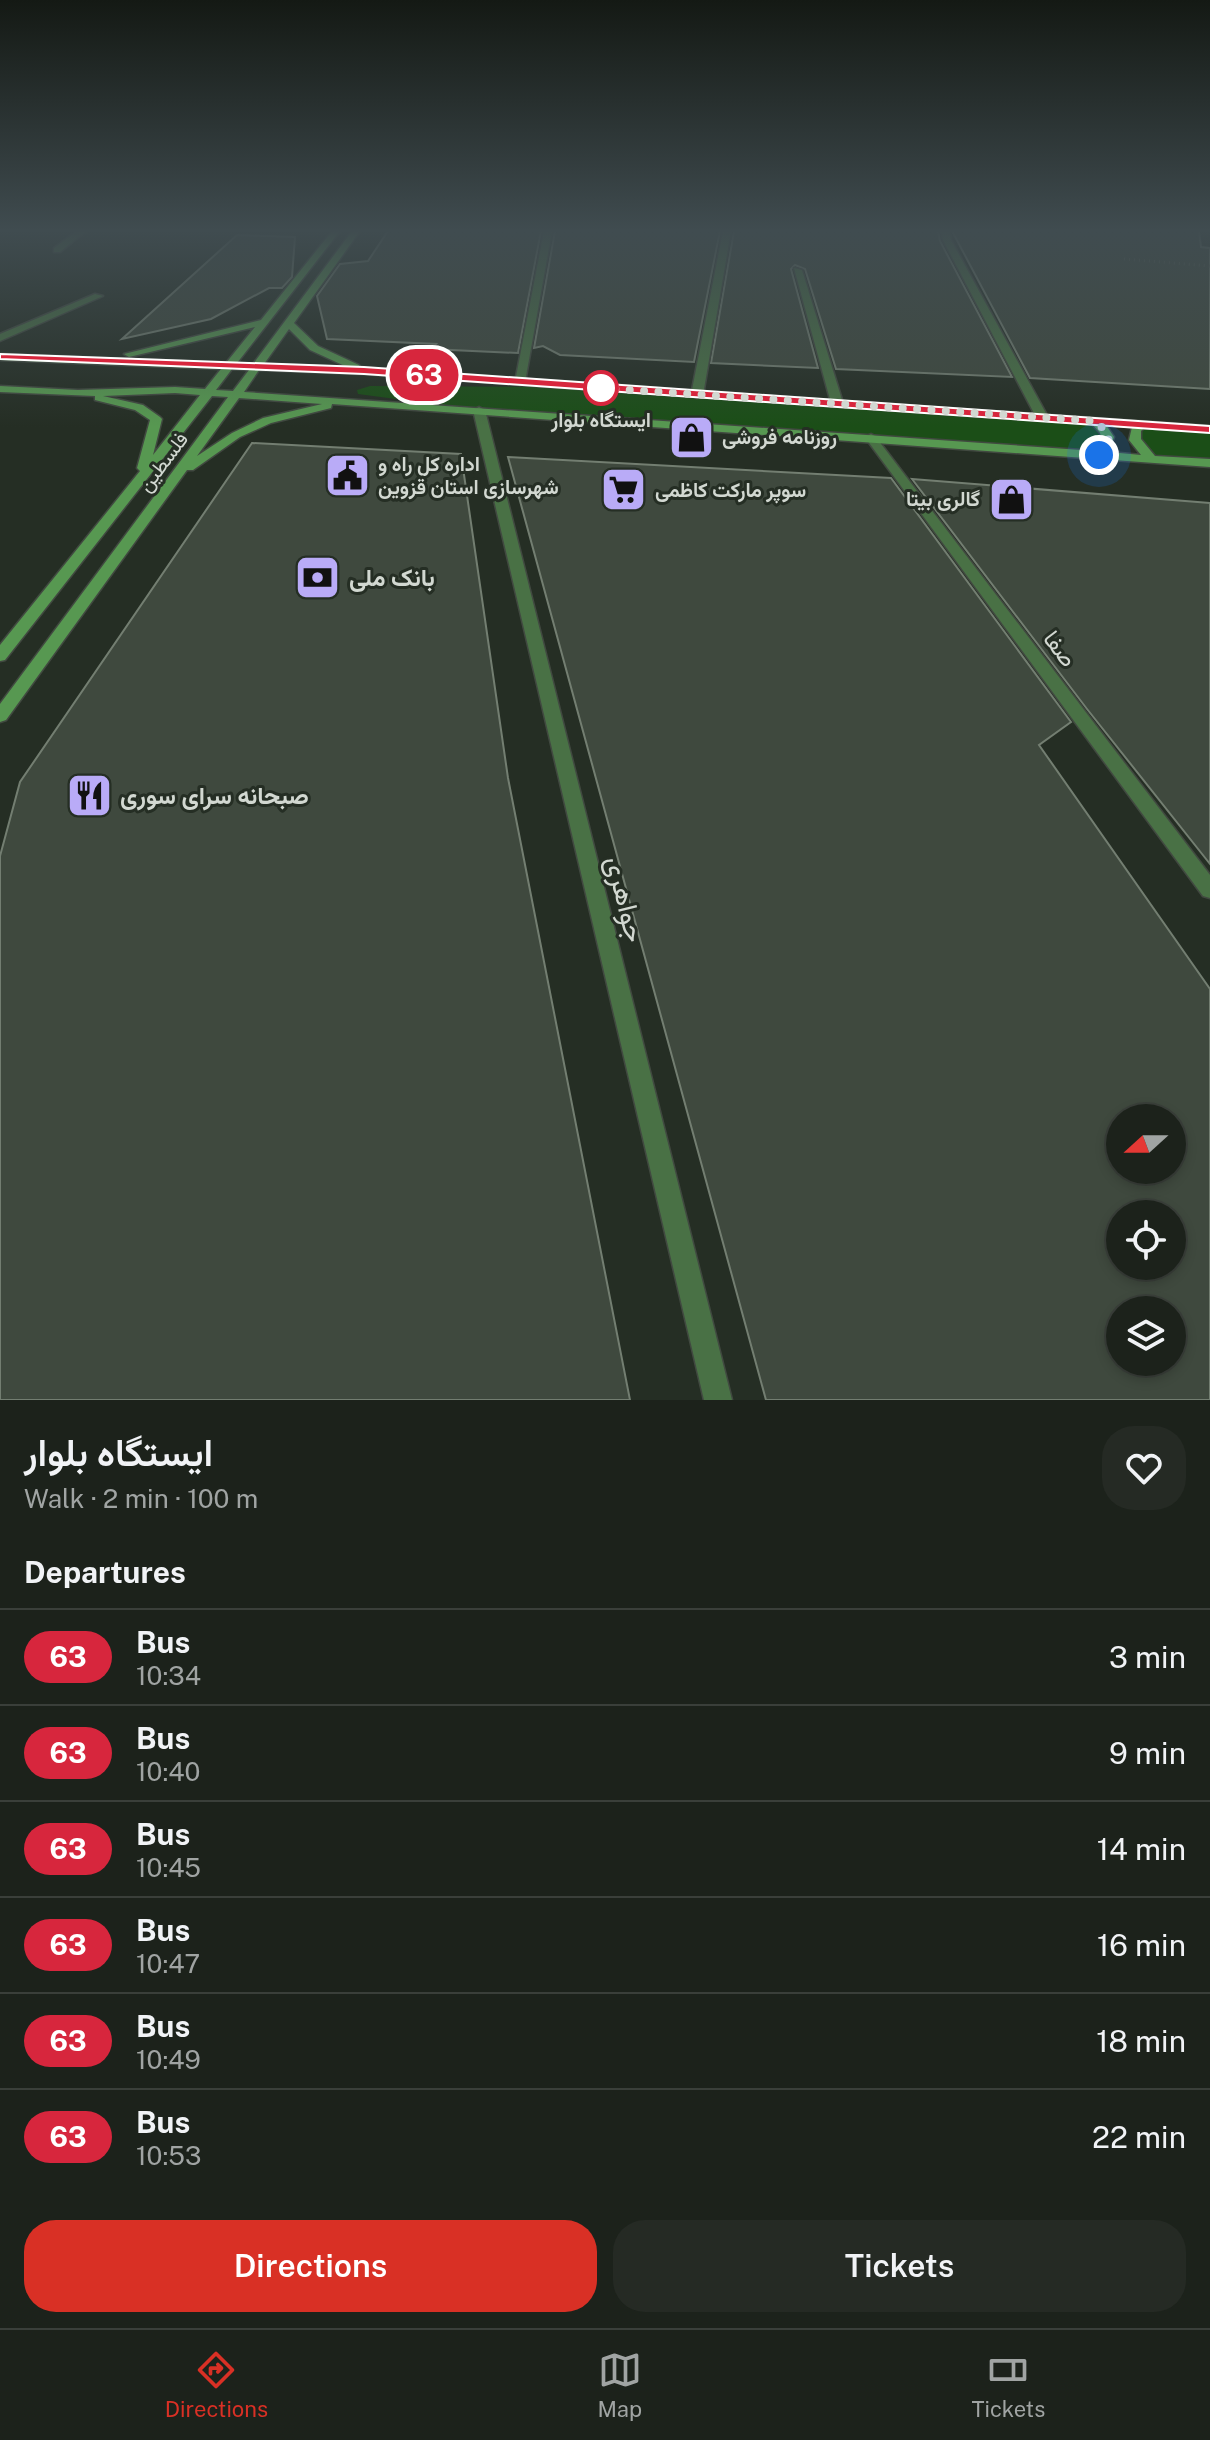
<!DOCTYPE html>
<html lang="en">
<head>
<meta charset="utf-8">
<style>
  :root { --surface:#1c221b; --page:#252a24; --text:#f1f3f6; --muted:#a0a4a3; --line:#3a3f3a; --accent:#d93025 }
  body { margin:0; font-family:"Public Sans",Vazirmatn,sans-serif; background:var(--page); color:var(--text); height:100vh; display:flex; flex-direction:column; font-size:30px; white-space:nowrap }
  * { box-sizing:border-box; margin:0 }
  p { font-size:26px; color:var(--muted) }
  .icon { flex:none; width:44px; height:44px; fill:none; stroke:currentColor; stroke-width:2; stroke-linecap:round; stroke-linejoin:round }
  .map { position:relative; height:1400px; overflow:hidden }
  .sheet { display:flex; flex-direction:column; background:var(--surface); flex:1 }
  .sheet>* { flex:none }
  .badge { padding:0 16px; border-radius:26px; font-size:28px; line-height:52px }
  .needle { width:52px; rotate:249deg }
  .tools { position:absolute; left:1106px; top:1104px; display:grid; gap:16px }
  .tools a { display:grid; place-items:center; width:80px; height:80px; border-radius:50%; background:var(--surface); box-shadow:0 4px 12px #0003,0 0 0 2px var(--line); font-size:40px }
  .you { position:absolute; width:40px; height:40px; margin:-20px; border:6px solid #fff; border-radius:50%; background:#1a73e8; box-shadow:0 0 0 12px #1a73e833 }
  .map>.badge { position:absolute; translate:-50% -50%; box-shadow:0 0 0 4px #fff }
  h2 { padding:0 24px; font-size:30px; line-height:72px }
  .round { display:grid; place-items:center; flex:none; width:84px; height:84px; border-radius:32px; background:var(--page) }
  .headline { display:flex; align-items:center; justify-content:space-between; height:136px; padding:0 24px }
  h1 { font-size:38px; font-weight:600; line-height:60px }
  .button { display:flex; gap:16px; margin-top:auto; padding:16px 24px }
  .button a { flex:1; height:92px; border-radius:32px; background:var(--accent); color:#fff; font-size:32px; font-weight:600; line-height:92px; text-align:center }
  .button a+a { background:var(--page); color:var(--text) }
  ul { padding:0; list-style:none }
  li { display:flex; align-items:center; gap:24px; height:96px; padding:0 24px; border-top:2px solid var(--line) }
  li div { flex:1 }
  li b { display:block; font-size:30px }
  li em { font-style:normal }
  li .badge { min-width:88px; font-weight:700; text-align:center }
  .tab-bar { display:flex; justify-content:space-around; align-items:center; height:112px; border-top:2px solid var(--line); background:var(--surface); font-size:22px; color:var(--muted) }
  .tab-bar a { display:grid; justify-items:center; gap:4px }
  .tab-bar .active { color:var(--accent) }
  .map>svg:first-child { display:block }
  .green { fill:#1b4e17 }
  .building { fill:#3f493e; stroke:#737e71; stroke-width:2; fill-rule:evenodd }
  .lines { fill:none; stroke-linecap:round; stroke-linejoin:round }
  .lane-casing { stroke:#414940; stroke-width:3 }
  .street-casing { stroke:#414940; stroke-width:3 }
  .secondary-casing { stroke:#414940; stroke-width:3 }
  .path { stroke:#5a6259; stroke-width:3; stroke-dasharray:1 4; stroke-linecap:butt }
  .lane { fill:#497145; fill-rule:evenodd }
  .street { fill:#497145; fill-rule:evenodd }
  .secondary { fill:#579851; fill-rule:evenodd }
  .line { fill:#d7263d; stroke:#fff; stroke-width:2 }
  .walk { stroke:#d2d8d1; stroke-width:8; stroke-dasharray:0 14.4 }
  .stop-dot { fill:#fff; stroke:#d7263d; stroke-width:4 }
  .labels { text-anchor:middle; stroke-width:6; stroke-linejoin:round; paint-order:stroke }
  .far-stop-label { font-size:20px; font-weight:bold; fill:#d2d8d1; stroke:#252e24 }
  .far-poi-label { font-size:20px; font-weight:bold; fill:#d2d8d1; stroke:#252e24; text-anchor:start }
  .far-street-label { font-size:20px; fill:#d2d8d1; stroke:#252e24 }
  .poi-label { font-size:24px; font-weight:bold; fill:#d2d8d1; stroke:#252e24; text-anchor:start }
  .street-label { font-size:24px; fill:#d2d8d1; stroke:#252e24 }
  .near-street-label { font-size:28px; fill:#d2d8d1; stroke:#252e24 }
</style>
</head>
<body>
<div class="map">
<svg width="1210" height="1400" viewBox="0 0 1210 1400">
  <rect width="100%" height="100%" fill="#252e24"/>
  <!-- green -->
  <g class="green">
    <polygon points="370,386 585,387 1095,421 1110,439 1099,455 479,410 358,394 357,390"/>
    <polygon points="1141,424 1210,429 1210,463 1152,459 1135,440"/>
  </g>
  <!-- building -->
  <g class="building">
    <polygon points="388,231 541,231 518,353 431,349 436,344 327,339 317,296 340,264 368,261"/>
    <polygon points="555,231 720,231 694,362 560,355 543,346 534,348"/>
    <polygon points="734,231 938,231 940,241 1012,377 836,369 805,269 795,265 791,269 818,368 711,363"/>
    <polygon points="952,231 1199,231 1201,247 1210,248 1210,389 1030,378"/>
    <polygon points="237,235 295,237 292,277 282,288 269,288 211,319 122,339"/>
    <polygon points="252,443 461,454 508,778 630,1400 0,1400 0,856 20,782"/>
    <path d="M508,457l383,21 180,244 -32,23 171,244v411h-444zM1120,1118h52v52h-52zM1120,1214h52v52h-52zM1120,1310h52v52h-52z"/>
    <polygon points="912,479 1210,503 1210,864 1087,709"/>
  </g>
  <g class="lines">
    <defs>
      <g id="lane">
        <polygon points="77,231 86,231 60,252 54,252 54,248"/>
        <polygon points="794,268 802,270 843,403 841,405 831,403"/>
        <polygon points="95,294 103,296 0,341 0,334"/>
      </g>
      <g id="street">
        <polygon points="544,231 552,231 525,382 520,385 515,382"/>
        <polygon points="723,231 731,231 703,395 697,398 691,395"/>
        <polygon points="941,231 949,231 951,240 1048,417 1046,419 1036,417 943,240"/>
        <polygon points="479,407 485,410 732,1400 704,1400 473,410"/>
        <polygon points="871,434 875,436 1210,875 1210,898 1203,896 867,440 867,436"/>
      </g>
      <path id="secondary" d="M332,231h8l-103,132 16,1 99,-133h8l-66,92 24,23 41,19 1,3 850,58v6l-66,-4 -3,3v8l14,17 55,3v8l-878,-63 -1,4 -60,15 -31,14 -47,33h-6l-181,250 -6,2v-18l228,-307 -16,-1 -207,264 -5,1v-16l140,-174 -3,-3 13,-48 -15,-10 -40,-10v-4l-95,-4v-6l78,4 97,-3 30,2 16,-20 -221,-9v-6l226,9 29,-36 -126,30 -5,-3 137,-34zM289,329l21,21 37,17 -83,-3zM232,369l17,1 -16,21 -17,-1zM259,370l105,4 728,50 8,9 2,8 -6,10 -852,-59zM175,393l25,2 -47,60 9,-36 -2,-2 -17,-12 -40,-9zM239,398l83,6 -59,14 -31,15 -35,23zM1106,425l26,2 -3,13 12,15 -32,-3 5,-15z"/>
    </defs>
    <!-- lane casing -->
    <use href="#lane" class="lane-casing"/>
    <!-- street casing -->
    <use href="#street" class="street-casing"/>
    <!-- secondary casing -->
    <use href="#secondary" class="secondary-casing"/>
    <!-- path -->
    <polyline class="path" points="1124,259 1210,266"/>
    <!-- lane -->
    <use href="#lane" class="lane"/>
    <!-- street -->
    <use href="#street" class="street"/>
    <!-- secondary -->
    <use href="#secondary" class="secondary"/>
  </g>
  <!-- sky -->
  <linearGradient id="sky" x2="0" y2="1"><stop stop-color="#141914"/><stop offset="0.54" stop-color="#404c50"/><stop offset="1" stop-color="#404c50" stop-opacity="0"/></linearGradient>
  <rect width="1210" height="427" fill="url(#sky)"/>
  <!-- line -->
  <polygon class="line" points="0,354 364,367 1210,426 1210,433 364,374 0,359"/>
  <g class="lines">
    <!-- walk -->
    <path class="walk" d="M601,388l494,33c9,8 16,14 13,27l-9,7"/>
  </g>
  <!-- icons -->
  <defs>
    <symbol id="shop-square" viewBox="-11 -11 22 22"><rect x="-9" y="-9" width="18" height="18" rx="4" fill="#b9abf7" stroke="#252e24"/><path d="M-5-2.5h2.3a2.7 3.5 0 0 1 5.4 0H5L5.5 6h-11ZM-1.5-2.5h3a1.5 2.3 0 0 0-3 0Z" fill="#111"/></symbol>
    <symbol id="civic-square" viewBox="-11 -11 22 22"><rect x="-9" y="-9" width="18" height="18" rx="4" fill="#b9abf7" stroke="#252e24"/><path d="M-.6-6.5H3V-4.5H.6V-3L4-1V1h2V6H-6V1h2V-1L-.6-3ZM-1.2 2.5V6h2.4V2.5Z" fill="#111"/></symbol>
    <symbol id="supermarket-square" viewBox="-11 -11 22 22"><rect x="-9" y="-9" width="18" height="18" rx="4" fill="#b9abf7" stroke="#252e24"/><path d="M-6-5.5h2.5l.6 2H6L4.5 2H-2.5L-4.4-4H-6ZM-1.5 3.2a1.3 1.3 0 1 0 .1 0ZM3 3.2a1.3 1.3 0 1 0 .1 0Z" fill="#111"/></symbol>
    <symbol id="bank-square" viewBox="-11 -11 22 22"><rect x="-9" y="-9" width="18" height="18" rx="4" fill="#b9abf7" stroke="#252e24"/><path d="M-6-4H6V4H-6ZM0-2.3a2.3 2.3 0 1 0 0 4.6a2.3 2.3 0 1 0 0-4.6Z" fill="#111"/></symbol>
    <symbol id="restaurant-square" viewBox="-11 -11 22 22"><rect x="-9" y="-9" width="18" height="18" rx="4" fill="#b9abf7" stroke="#252e24"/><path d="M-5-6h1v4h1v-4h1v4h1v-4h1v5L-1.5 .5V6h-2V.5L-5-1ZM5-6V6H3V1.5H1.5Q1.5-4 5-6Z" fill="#111"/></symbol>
  </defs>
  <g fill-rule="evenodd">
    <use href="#shop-square" x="666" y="412" width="51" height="51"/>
    <use href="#civic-square" x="322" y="450" width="51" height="51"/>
    <use href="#supermarket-square" x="598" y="464" width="51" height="51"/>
    <use href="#shop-square" x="986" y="474" width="51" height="51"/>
    <use href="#bank-square" x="292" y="552" width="51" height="51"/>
    <use href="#restaurant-square" x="64" y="770" width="51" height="51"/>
  </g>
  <!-- markers -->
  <circle class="stop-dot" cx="601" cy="388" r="16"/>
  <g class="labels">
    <!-- far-stop labels -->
    <g class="far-stop-label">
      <text x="601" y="427">ایستگاه بلوار</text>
    </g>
    <!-- far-poi labels -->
    <g class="far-poi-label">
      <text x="722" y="444">روزنامه فروشی</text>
      <text x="378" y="471">اداره کل راه و<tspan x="378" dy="23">شهرسازی استان قزوین</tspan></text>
      <text x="655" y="497">سوپر مارکت کاظمی</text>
      <text x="980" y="506" text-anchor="end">گالری بیتا</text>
    </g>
    <!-- far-street labels -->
    <g class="far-street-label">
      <text transform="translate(163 462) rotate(-53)" y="7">فلسطین</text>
    </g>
    <!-- poi labels -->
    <g class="poi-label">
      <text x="349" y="586">بانک ملی</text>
      <text x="120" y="804">صبحانه سرای سوری</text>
    </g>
    <!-- street labels -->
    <g class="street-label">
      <text transform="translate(1060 649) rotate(53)" y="8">صفا</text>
    </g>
    <!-- near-street labels -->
    <g class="near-street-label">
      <text transform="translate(626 899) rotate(76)" y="10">جواهری</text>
    </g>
  </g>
</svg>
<div class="tools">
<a><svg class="needle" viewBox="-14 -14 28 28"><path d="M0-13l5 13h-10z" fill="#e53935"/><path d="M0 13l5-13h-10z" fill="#a0a4a3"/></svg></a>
<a><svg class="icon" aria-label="locate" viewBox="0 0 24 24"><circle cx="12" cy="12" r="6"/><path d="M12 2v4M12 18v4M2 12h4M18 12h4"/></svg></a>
<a><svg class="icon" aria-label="layers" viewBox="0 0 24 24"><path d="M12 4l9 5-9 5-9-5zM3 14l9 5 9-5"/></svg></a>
</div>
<div class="you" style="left:1099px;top:455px"></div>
<b class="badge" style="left:424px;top:375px;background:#d7263d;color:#fff">63</b>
</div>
<section class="sheet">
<div class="headline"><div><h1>ایستگاه بلوار</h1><p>Walk · 2 min · 100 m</p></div><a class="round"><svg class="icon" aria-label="heart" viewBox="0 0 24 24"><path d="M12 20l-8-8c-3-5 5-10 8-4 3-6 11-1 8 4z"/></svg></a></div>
<h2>Departures</h2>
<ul>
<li><span class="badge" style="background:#d7263d;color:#fff">63</span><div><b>Bus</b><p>10:34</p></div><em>3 min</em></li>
<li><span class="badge" style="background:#d7263d;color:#fff">63</span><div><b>Bus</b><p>10:40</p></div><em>9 min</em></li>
<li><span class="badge" style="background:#d7263d;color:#fff">63</span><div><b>Bus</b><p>10:45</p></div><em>14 min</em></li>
<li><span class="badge" style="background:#d7263d;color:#fff">63</span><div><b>Bus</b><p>10:47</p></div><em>16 min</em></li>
<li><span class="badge" style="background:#d7263d;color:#fff">63</span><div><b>Bus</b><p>10:49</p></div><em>18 min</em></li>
<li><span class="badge" style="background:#d7263d;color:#fff">63</span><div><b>Bus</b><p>10:53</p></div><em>22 min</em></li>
</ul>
<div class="button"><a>Directions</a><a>Tickets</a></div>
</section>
<nav class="tab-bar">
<a class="active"><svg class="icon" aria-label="directions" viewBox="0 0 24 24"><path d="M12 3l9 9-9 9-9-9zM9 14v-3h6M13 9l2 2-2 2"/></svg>Directions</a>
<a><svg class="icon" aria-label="map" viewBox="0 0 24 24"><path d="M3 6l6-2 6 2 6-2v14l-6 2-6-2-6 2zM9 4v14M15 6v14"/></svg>Map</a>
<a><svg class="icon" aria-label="tickets" viewBox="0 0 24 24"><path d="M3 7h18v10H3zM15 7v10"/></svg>Tickets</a>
</nav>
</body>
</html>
